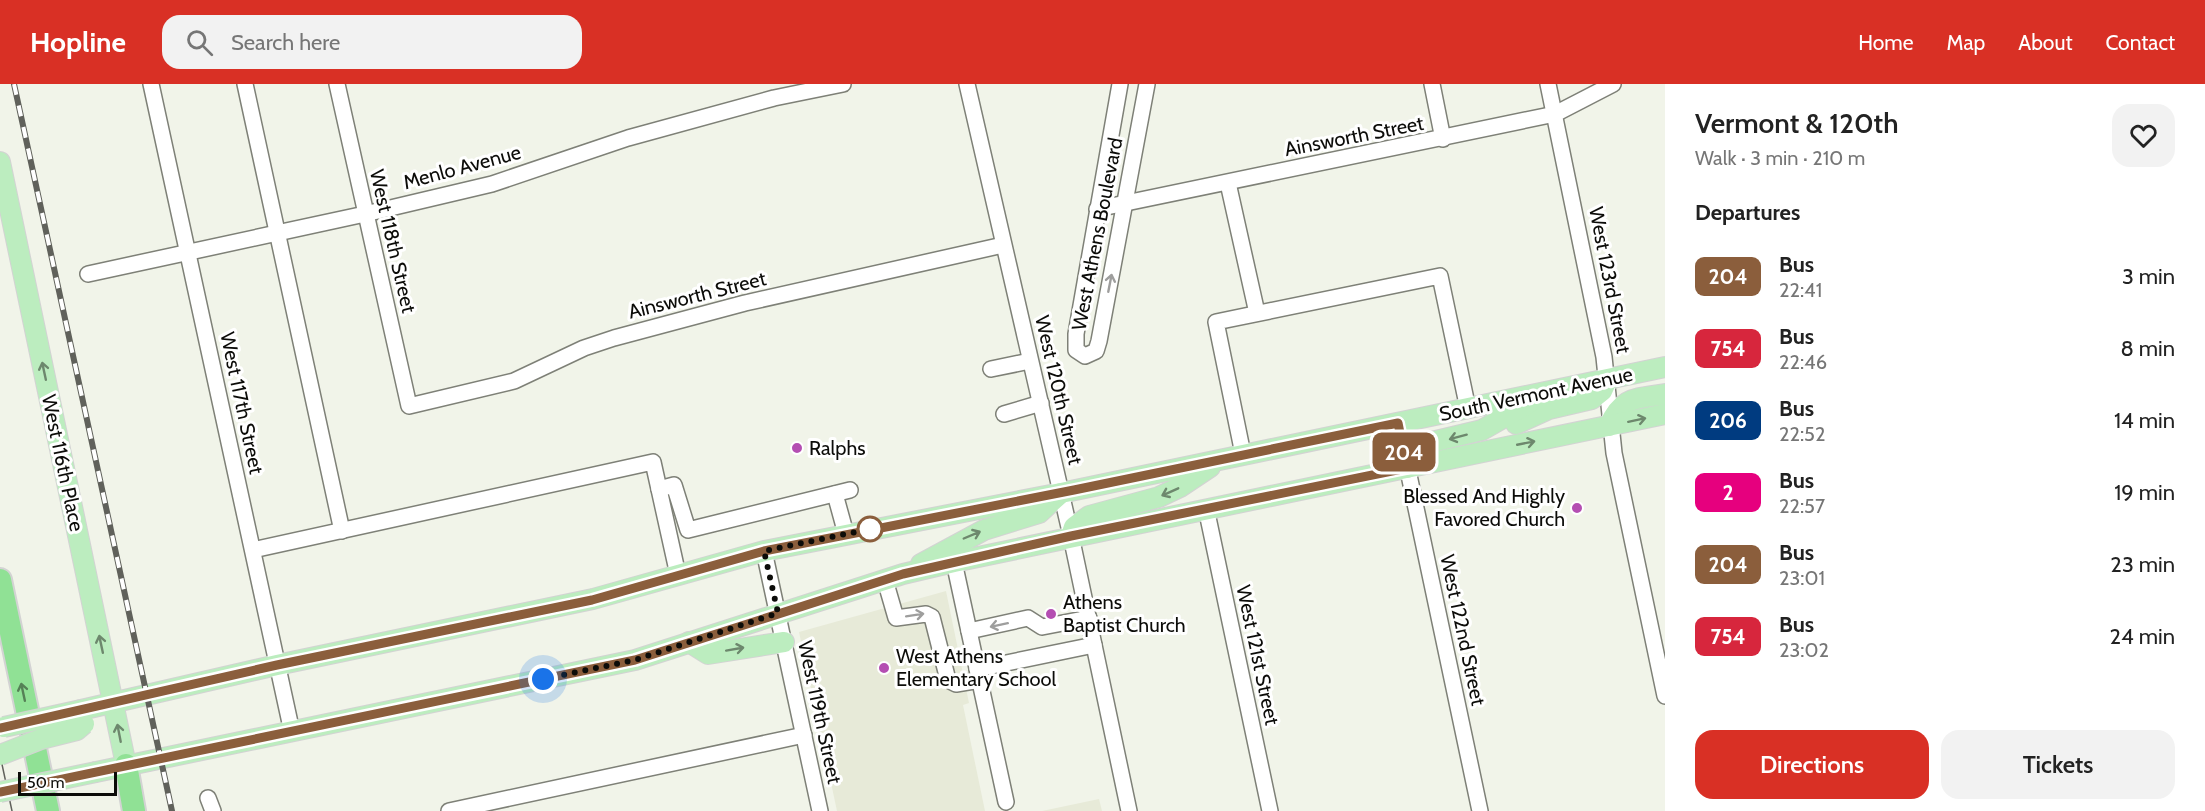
<!DOCTYPE html>
<html lang="en">
<head>
<meta charset="utf-8">
<style>
  :root { --surface:#fff; --page:#f2f2f2; --text:#222; --muted:#767676; --accent:#d93025 }
  body { margin:0; font-family:Cabin,sans-serif; background:var(--page); color:var(--text); height:100vh; display:flex; flex-direction:column; font-size:22px; white-space:nowrap }
  * { box-sizing:border-box; margin:0 }
  p { font-size:20px; color:var(--muted) }
  .icon { flex:none; width:33px; height:33px; fill:none; stroke:currentColor; stroke-width:2; stroke-linecap:round; stroke-linejoin:round }
  .map { position:relative; flex:1; overflow:hidden }
  .details { display:flex; flex-direction:column; background:var(--surface); width:540px }
  .details>* { flex:none }
  .badge { padding:0 12px; border-radius:9px; font-size:21px; line-height:39px }
  .scale { position:absolute; left:18px; bottom:15px; width:99px; box-sizing:border-box; padding-left:6px; border:3px solid #0c0c09; border-top:0; font-size:16px; line-height:21px; white-space:nowrap; color:#0c0c09; -webkit-text-stroke:4px #fff; paint-order:stroke }
  .you { position:absolute; width:30px; height:30px; margin:-15px; border:4px solid #fff; border-radius:50%; background:#1a73e8; box-shadow:0 0 0 9px #1a73e833 }
  .map>.badge { position:absolute; translate:-50% -50%; box-shadow:0 0 0 3px #fff }
  h2 { padding:0 30px; font-size:22px; line-height:54px }
  .round { display:grid; place-items:center; flex:none; width:63px; height:63px; border-radius:18px; background:var(--page) }
  .head { display:flex; align-items:center; justify-content:space-between; height:102px; padding:0 30px }
  h1 { font-size:28px; font-weight:600; line-height:45px }
  .cta { display:flex; gap:12px; margin-top:auto; padding:12px 30px }
  .cta a { flex:1; height:69px; border-radius:18px; background:var(--accent); color:#fff; font-size:24px; font-weight:600; line-height:69px; text-align:center }
  .cta a+a { background:var(--page); color:var(--text) }
  ul { padding:0; list-style:none }
  li { display:flex; align-items:center; gap:18px; height:72px; padding:0 30px }
  li div { flex:1 }
  li b { display:block; font-size:22px }
  li em { font-style:normal }
  li .badge { min-width:66px; font-weight:700; text-align:center }
  header { display:flex; align-items:center; gap:36px; box-sizing:border-box; height:84px; padding:0 30px; background:var(--accent); color:#fff }
  header strong { font-size:28px }
  nav { display:flex; gap:33px; margin-inline-start:auto; font-size:21px }
  .search { width:420px; height:54px; background:var(--page); display:flex; align-items:center; gap:15px; box-sizing:border-box; padding:0 21px; border-radius:18px; color:var(--muted); font-size:22px }
  main { display:flex; flex:1; min-height:0 }
  .map>svg:first-child { display:block }
  .built { fill:#e7ead8 }
  .lines { fill:none; stroke-linecap:round; stroke-linejoin:round }
  .minor-casing { stroke:#7e8077; stroke-width:18 }
  .major-casing { stroke:#d3d3d3; stroke-width:22 }
  .highway-casing { stroke:#d3d3d3; stroke-width:26 }
  .minor { stroke:#fff; stroke-width:15 }
  .major { stroke:#bcedbf; stroke-width:20 }
  .highway { stroke:#90e195; stroke-width:22 }
  .tram { stroke:#60615b; stroke-width:1.5 }
  .rail-casing { stroke:#60615b; stroke-width:6 }
  .rail { stroke:#fff; stroke-width:4; stroke-dasharray:11; stroke-linecap:butt }
  .major-bridge-casing { stroke:#d3d3d3; stroke-width:22; stroke-linecap:butt }
  .major-bridge { stroke:#bcedbf; stroke-width:20 }
  .oneway { stroke:#9e9e9d }
  .oneway2 { stroke:#6d886d }
  .oneway3 { stroke:#558156 }
  .line-casing { stroke:#fff; stroke-width:14 }
  .line { stroke:#8b5e3c; stroke-width:9 }
  .walk { stroke:#0c0c09; stroke-width:6; stroke-dasharray:0 10.8 }
  .poi-dot { fill:#b44eb2; stroke:#fff; stroke-width:2 }
  .stop-dot { fill:#fff; stroke:#8b5e3c; stroke-width:3 }
  .labels { text-anchor:middle; stroke-width:6; stroke-linejoin:round; paint-order:stroke }
  .street-label { font-size:20px; fill:#0c0c09; stroke:#fff }
  .poi-label { font-size:20px; fill:#0c0c09; stroke:#fff; text-anchor:start }
</style>
</head>
<body>
<header>
<strong>Hopline</strong>
<div class="search"><svg class="icon" aria-label="search" viewBox="0 0 24 24"><circle cx="10" cy="10" r="6"/><path d="M15 15l6 6"/></svg>Search here</div>
<nav><a>Home</a><a>Map</a><a>About</a><a>Contact</a></nav>
</header>
<main>
<div class="map">
<svg width="1665" height="727" viewBox="0 0 1665 727">
  <rect width="100%" height="100%" fill="#f1f4e9"/>
  <!-- built -->
  <g class="built">
    <polygon points="946,507 969,619 963,621 985,727 837,727 799,548"/>
    <polygon points="1099,715 1102,727 1042,727"/>
  </g>
  <g class="lines">
    <defs>
      <g id="minor">
        <polyline points="151,0 292,648"/>
        <polyline points="245,0 342,447"/>
        <polyline points="337,0 409,322 514,297 584,264 614,254 745,219 1003,161"/>
        <polyline points="967,0 1071,452 1129,727"/>
        <polyline points="1120,0 1076,250 1076,266 1085,272 1096,267 1099,257 1147,0"/>
        <polyline points="1432,0 1443,55"/>
        <polyline points="1548,0 1604,273 1614,369 1665,612"/>
        <polyline points="1228,99 1257,229"/>
        <polyline points="1097,125 1555,30 1613,0"/>
        <polyline points="88,190 365,130 492,100 628,54 774,14 843,0"/>
        <polyline points="991,285 1030,277"/>
        <polyline points="1004,330 1041,319"/>
        <polyline points="1398,339 1480,727"/>
        <polyline points="1243,370 1216,238 1440,192 1468,325"/>
        <polyline points="659,405 674,401 688,446 850,406"/>
        <polyline points="835,410 846,450"/>
        <polyline points="1206,424 1270,727"/>
        <polyline points="253,466 653,378 678,491"/>
        <polyline points="764,467 820,727"/>
        <polyline points="954,478 1006,718"/>
        <polyline points="885,496 896,534 926,530 932,533 948,596 956,600 980,596"/>
        <polyline points="969,547 1028,534 1042,543 1089,534"/>
        <polyline points="977,585 1094,561"/>
        <polyline points="208,714 213,727"/>
        <polyline points="449,727 804,651"/>
      </g>
      <g id="major">
        <polyline points="0,78 126,681"/>
        <polyline points="1516,340 1549,325 1592,315 1602,307 1607,296"/>
        <path d="M1609,342c13,-30 27,-27 56,-32"/>
        <polyline points="1407,384 1419,361 1482,346 1529,319"/>
        <polyline points="1071,452 1074,443 1089,432 1159,413 1180,403 1210,383"/>
        <polyline points="921,480 984,446 1039,429 1061,409"/>
        <polyline points="689,558 708,570 784,558"/>
        <polyline points="81,626 277,581 593,515 764,467 1061,409 1665,283"/>
        <polyline points="96,688 635,576 903,490 954,478 1665,330"/>
      </g>
      <g id="highway">
        <polyline points="0,496 48,727"/>
        <polyline points="126,681 134,727"/>
      </g>
    </defs>
    <!-- minor casing -->
    <use href="#minor" class="minor-casing"/>
    <!-- major casing -->
    <use href="#major" class="major-casing"/>
    <!-- highway casing -->
    <use href="#highway" class="highway-casing"/>
    <!-- minor -->
    <use href="#minor" class="minor"/>
    <!-- major -->
    <use href="#major" class="major"/>
    <!-- highway -->
    <use href="#highway" class="highway"/>
    <!-- tram -->
    <polyline class="tram" points="0,671 12,727"/>
    <defs>
      <polyline id="rail" points="14,0 172,727"/>
    </defs>
    <!-- rail casing -->
    <use href="#rail" class="rail-casing"/>
    <!-- rail -->
    <use href="#rail" class="rail"/>
    <defs>
      <g id="major-bridge">
        <polyline points="4,643 81,626"/>
        <polyline points="0,671 41,655 77,646 84,640"/>
        <polyline points="0,708 96,688"/>
      </g>
    </defs>
    <!-- major-bridge casing -->
    <use href="#major-bridge" class="major-bridge-casing"/>
    <!-- major-bridge -->
    <use href="#major-bridge" class="major-bridge"/>
  </g>
  <!-- one-way arrows -->
  <defs><path id="oneway-shaft" d="M-6 0H5M1.5-3L5.5 0L1.5 3" fill="none" stroke-width="1.6" stroke-linecap="round" stroke-linejoin="round" transform="scale(1.5)"/></defs>
  <g class="oneway">
    <use href="#oneway-shaft" transform="translate(1110 199) rotate(-79)"/>
    <use href="#oneway-shaft" transform="translate(915 531) rotate(-9)"/>
    <use href="#oneway-shaft" transform="translate(999 541) rotate(168)"/>
  </g>
  <g class="oneway2">
    <use href="#oneway-shaft" transform="translate(44 287) rotate(-102)"/>
    <use href="#oneway-shaft" transform="translate(1637 336) rotate(-12)"/>
    <use href="#oneway-shaft" transform="translate(1458 353) rotate(165)"/>
    <use href="#oneway-shaft" transform="translate(1526 359) rotate(-11)"/>
    <use href="#oneway-shaft" transform="translate(1170 408) rotate(156)"/>
    <use href="#oneway-shaft" transform="translate(972 451) rotate(-23)"/>
    <use href="#oneway-shaft" transform="translate(101 560) rotate(-102)"/>
    <use href="#oneway-shaft" transform="translate(735 565) rotate(-10)"/>
    <use href="#oneway-shaft" transform="translate(119 649) rotate(-101)"/>
  </g>
  <use class="oneway3" href="#oneway-shaft" transform="translate(23 608) rotate(-102)"/>
  <g class="lines">
    <defs>
      <polyline id="line" points="0,644 277,581 592,516 764,467 1074,406 1398,339 1407,384 1071,452 903,490 635,576 0,708"/>
    </defs>
    <!-- line casing -->
    <use href="#line" class="line-casing"/>
    <!-- line -->
    <use href="#line" class="line"/>
    <!-- walk -->
    <polyline class="walk" points="543,595 635,576 778,529 764,467 870,445"/>
  </g>
  <!-- markers -->
  <g class="poi-dot">
    <circle cx="797" cy="364" r="6"/>
    <circle cx="1577" cy="424" r="6"/>
    <circle cx="1051" cy="530" r="6"/>
    <circle cx="884" cy="584" r="6"/>
  </g>
  <circle class="stop-dot" cx="870" cy="445" r="12"/>
  <g class="labels">
    <!-- street labels -->
    <g class="street-label">
      <text transform="translate(1354 52) rotate(-11)" y="7">Ainsworth Street</text>
      <text transform="translate(462 83) rotate(-15)" y="7">Menlo Avenue</text>
      <text transform="translate(1097 150) rotate(-79)" y="7">West Athens Boulevard</text>
      <text transform="translate(393 157) rotate(77)" y="7">West 118th Street</text>
      <text transform="translate(1610 196) rotate(79)" y="7">West 123rd Street</text>
      <text transform="translate(697 211) rotate(-14)" y="7">Ainsworth Street</text>
      <text transform="translate(1059 306) rotate(77)" y="7">West 120th Street</text>
      <text transform="translate(1536 310) rotate(-12)" y="7">South Vermont Avenue</text>
      <text transform="translate(242 319) rotate(78)" y="7">West 117th Street</text>
      <text transform="translate(63 379) rotate(78)" y="7">West 116th Place</text>
      <text transform="translate(1463 546) rotate(78)" y="7">West 122nd Street</text>
      <text transform="translate(1258 571) rotate(78)" y="7">West 121st Street</text>
      <text transform="translate(820 628) rotate(78)" y="7">West 119th Street</text>
    </g>
    <!-- poi labels -->
    <g class="poi-label">
      <text x="809" y="371">Ralphs</text>
      <text x="1565" y="419" text-anchor="end">Blessed And Highly<tspan x="1565" dy="23">Favored Church</tspan></text>
      <text x="1063" y="525">Athens<tspan x="1063" dy="23">Baptist Church</tspan></text>
      <text x="896" y="579">West Athens<tspan x="896" dy="23">Elementary School</tspan></text>
    </g>
  </g>
</svg>
<div class="scale">50 m</div>
<div class="you" style="left:543px;top:595px"></div>
<b class="badge" style="left:1404px;top:368px;background:#8b5e3c;color:#fff">204</b>
</div>
<section class="details">
<div class="head"><div><h1>Vermont &amp; 120th</h1><p>Walk · 3 min · 210 m</p></div><a class="round"><svg class="icon" aria-label="heart" viewBox="0 0 24 24"><path d="M12 20l-8-8c-3-5 5-10 8-4 3-6 11-1 8 4z"/></svg></a></div>
<h2>Departures</h2>
<ul>
<li><span class="badge" style="background:#8b5e3c;color:#fff">204</span><div><b>Bus</b><p>22:41</p></div><em>3 min</em></li>
<li><span class="badge" style="background:#d7263d;color:#fff">754</span><div><b>Bus</b><p>22:46</p></div><em>8 min</em></li>
<li><span class="badge" style="background:#003b80;color:#fff">206</span><div><b>Bus</b><p>22:52</p></div><em>14 min</em></li>
<li><span class="badge" style="background:#e6007e;color:#fff">2</span><div><b>Bus</b><p>22:57</p></div><em>19 min</em></li>
<li><span class="badge" style="background:#8b5e3c;color:#fff">204</span><div><b>Bus</b><p>23:01</p></div><em>23 min</em></li>
<li><span class="badge" style="background:#d7263d;color:#fff">754</span><div><b>Bus</b><p>23:02</p></div><em>24 min</em></li>
</ul>
<div class="cta"><a>Directions</a><a>Tickets</a></div>
</section>
</main>
</body>
</html>
